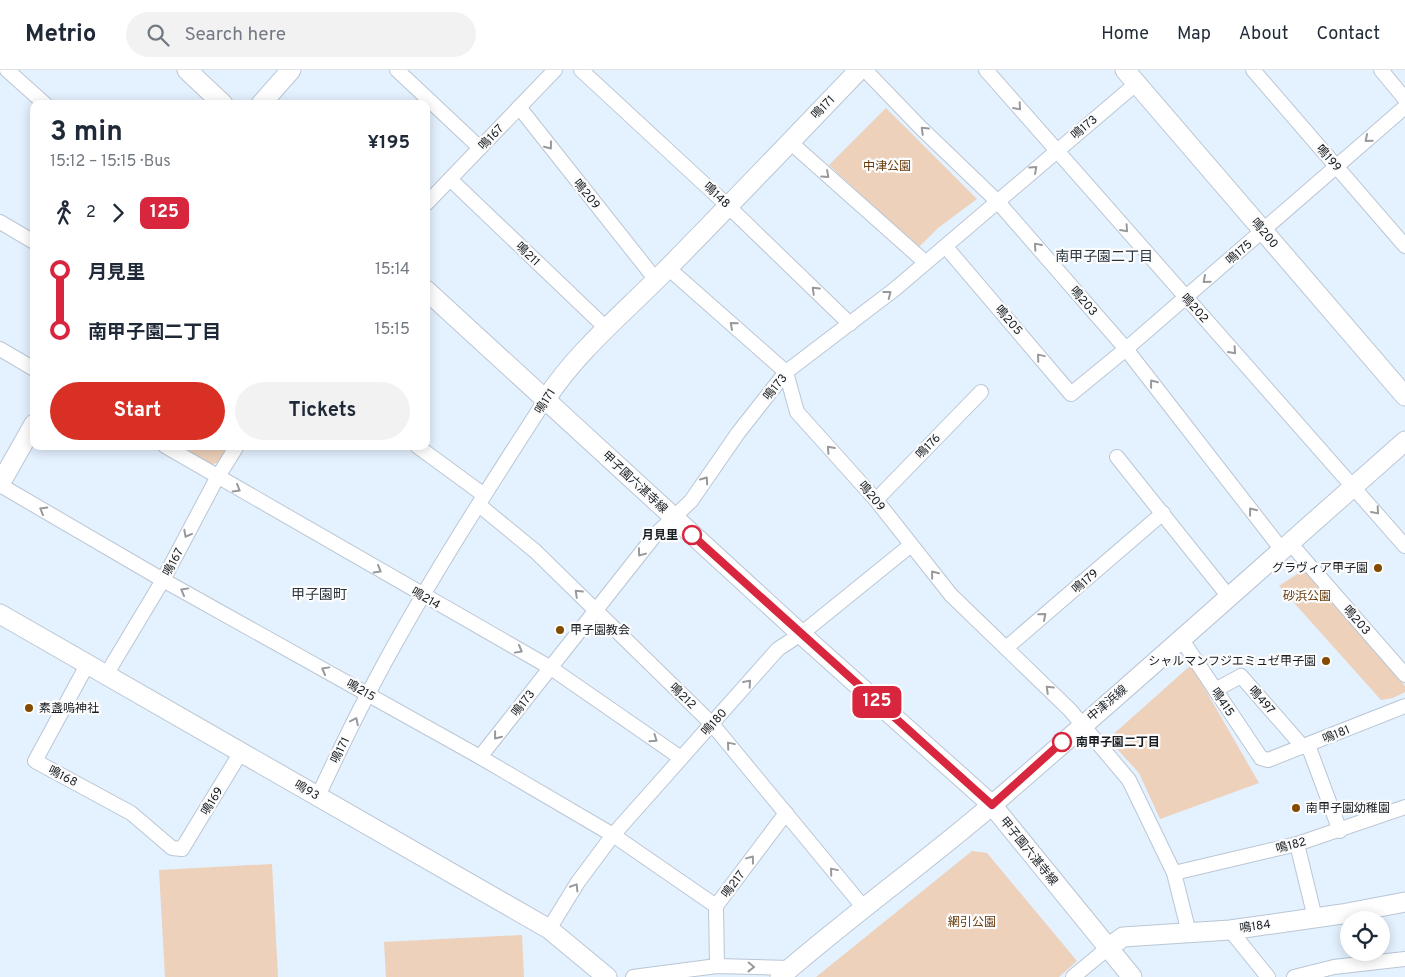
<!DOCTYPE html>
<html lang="en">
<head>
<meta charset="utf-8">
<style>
  :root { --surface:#fff; --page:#f2f2f3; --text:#1f2937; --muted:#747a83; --line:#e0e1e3; --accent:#d93025 }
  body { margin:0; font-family:Overpass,"Noto Sans JP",sans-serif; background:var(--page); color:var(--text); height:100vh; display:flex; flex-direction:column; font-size:19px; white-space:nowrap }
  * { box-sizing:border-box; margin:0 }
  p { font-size:16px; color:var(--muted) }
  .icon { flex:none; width:28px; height:28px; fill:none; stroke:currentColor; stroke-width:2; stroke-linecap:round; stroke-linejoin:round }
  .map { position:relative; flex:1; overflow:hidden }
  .panel { position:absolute; left:30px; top:30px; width:400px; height:350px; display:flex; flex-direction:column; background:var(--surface); border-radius:10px; box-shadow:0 2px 12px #0003 }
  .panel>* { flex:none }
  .badge { padding:0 10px; border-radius:8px; font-size:18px; line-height:32px }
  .fabs { position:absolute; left:1340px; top:841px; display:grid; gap:10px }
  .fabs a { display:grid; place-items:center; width:50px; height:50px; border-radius:50%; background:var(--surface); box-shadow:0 2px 12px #0003; font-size:25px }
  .map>.badge { position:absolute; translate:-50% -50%; box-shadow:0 0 0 2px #fff }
  .legs { display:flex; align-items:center; gap:8px; height:55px; padding:0 20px; font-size:16px }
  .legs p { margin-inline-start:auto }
  .head { display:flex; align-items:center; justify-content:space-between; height:85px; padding:0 20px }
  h1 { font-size:28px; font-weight:700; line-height:38px }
  .cta { display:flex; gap:10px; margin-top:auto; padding:10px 20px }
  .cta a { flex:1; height:58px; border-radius:30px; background:var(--accent); color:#fff; font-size:20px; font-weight:700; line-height:58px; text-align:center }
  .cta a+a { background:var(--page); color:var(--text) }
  ul { padding:0 20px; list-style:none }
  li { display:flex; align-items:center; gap:18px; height:60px; font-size:19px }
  li i { display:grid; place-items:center; width:8px; height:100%; margin:0 6px; background:currentColor }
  li i::after { content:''; width:12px; height:12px; margin:-6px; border:4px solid; border-radius:50%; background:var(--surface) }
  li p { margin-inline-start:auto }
  li:first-child i { background:linear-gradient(#0000 50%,currentColor 0) }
  li:last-child i { background:linear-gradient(currentColor 50%,#0000 0) }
  header { display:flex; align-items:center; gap:30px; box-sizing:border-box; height:70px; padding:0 25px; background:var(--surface); border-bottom:1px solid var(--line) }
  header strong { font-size:24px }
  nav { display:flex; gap:28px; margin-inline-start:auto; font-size:18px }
  .search { width:350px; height:45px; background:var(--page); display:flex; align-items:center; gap:12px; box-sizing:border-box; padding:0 18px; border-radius:28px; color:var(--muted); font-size:19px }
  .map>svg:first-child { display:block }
  .green { fill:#edd1ba }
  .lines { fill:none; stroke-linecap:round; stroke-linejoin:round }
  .street-casing { stroke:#bac6d4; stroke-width:16 }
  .secondary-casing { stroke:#bac6d4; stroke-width:21 }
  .street { stroke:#fff; stroke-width:14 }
  .secondary { stroke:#fff; stroke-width:19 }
  .oneway { stroke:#97999c }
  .line-1-casing { stroke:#fff; stroke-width:11 }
  .line-1 { stroke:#d7263d; stroke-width:8 }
  .stop-1-dot { fill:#fff; stroke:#d7263d; stroke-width:2.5 }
  .poi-dot { fill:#834a00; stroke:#fcfcfc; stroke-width:2 }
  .labels { text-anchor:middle; stroke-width:4.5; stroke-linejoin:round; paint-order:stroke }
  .street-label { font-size:12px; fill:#181d22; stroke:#fcfcfc }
  .park-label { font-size:12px; fill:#653a0a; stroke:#fcfcfc }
  .stop-label { font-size:12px; font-weight:bold; fill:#181d22; stroke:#fcfcfc; text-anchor:end }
  .poi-label { font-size:12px; fill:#181d22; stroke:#fcfcfc; text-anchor:start }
  .neighbourhood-label { font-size:14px; fill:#2a343f; stroke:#fcfcfc }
</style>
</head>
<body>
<header>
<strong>Metrio</strong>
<div class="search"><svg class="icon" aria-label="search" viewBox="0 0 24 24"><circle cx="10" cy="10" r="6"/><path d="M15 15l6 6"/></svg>Search here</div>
<nav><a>Home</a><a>Map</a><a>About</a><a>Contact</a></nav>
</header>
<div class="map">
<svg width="1405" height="907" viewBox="0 0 1405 907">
  <rect width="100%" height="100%" fill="#e4f1ff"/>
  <!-- green -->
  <g class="green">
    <polygon points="886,38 977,129 938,158 918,178 829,95"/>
    <polygon points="179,376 228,376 219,392 211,395"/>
    <polygon points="1303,500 1405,616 1405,622 1393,628 1381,630 1279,516"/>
    <polygon points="1191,595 1259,713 1160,749 1139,703 1108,669"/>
    <polygon points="972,781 987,783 1077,891 1059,907 816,907"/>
    <polygon points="272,794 278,907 165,907 159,800"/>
    <polygon points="522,865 524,907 386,907 384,872"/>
  </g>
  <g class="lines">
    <defs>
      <g id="street">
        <polyline points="7,0 45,34"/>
        <polyline points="397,0 480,78"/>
        <polyline points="581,0 728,136 850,254"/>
        <polyline points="865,0 921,58 998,132 1126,279 1282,480"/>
        <polyline points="986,0 1405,476"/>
        <polyline points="1253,0 1405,176"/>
        <polyline points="1381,0 1405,29"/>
        <polyline points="519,37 656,210"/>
        <polyline points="790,72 925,192"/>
        <polyline points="450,109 606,258"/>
        <polyline points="426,134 555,0"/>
        <polyline points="0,152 34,172"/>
        <polyline points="946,177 1071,324 1126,279 1405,37"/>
        <polyline points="668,198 786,302 797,342 876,430 951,525 1070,640 1129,710 1174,803 1189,863"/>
        <polyline points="0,279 34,299"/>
        <polyline points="165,376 551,598 681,688"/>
        <polyline points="417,376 484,425"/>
        <polyline points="1117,387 1229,527"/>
        <polyline points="0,415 163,510 480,687 613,765 716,836"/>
        <polyline points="876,430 981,322"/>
        <polyline points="479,435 535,481 712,654 864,838"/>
        <polyline points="1290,473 1405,605"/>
        <polyline points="1182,570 1261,688 1268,690 1405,636"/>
        <polyline points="1006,578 1163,443"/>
        <polyline points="87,595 35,691 131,743 172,778 182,779 241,682"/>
        <polyline points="106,605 163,510 217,408 237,376"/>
        <polyline points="1215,620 1241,606 1303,677"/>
        <polyline points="1308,675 1340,761"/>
        <polyline points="480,687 656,464 691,431 738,363 786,302 895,219 1137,13"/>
        <path d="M318,726c16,-34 32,-68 50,-102 53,-102 116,-199 178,-295"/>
        <polyline points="1297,774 1315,848"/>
        <polyline points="1174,803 1297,774 1405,737"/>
        <polyline points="549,859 578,812 613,765 778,579 801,564 911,475"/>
        <polyline points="1230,860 1268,907"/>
        <polyline points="717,896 716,836 786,743"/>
        <polyline points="633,907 717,896 791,898"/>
        <polyline points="1073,907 1108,878"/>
        <polyline points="1294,907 1334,897 1405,889"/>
      </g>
      <g id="secondary">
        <polyline points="187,0 223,34"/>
        <polyline points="1125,0 1405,326"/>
        <polyline points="261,34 291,0"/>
        <polyline points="426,220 801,564 992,735 1132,907"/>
        <path d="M546,329c32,-49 78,-86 118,-127 66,-67 130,-134 195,-202"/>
        <polyline points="0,414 34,354"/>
        <polyline points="0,544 549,859 607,907"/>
        <polyline points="1108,878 1123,867 1230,860 1342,844 1405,832"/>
        <path d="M780,907c69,-60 143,-113 212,-172 139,-120 276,-243 413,-364"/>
      </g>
    </defs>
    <!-- street casing -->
    <use href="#street" class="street-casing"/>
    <!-- secondary casing -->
    <use href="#secondary" class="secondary-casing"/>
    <!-- street -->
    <use href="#street" class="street"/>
    <!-- secondary -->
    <use href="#secondary" class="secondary"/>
  </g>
  <!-- one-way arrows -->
  <defs><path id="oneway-chevron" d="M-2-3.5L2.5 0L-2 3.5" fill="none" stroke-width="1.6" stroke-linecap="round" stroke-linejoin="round" transform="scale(1.25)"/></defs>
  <g class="oneway">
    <use href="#oneway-chevron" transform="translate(1018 37) rotate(49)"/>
    <use href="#oneway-chevron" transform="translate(924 60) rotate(-136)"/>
    <use href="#oneway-chevron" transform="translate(1368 69) rotate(140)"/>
    <use href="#oneway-chevron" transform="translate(549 76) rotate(52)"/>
    <use href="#oneway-chevron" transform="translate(1034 99) rotate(-42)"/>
    <use href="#oneway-chevron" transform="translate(826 105) rotate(42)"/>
    <use href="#oneway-chevron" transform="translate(1125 159) rotate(48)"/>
    <use href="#oneway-chevron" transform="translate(1037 176) rotate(-131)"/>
    <use href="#oneway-chevron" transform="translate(1206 210) rotate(139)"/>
    <use href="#oneway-chevron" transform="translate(815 220) rotate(-136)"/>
    <use href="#oneway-chevron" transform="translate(888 224) rotate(-38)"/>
    <use href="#oneway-chevron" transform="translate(733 255) rotate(-139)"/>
    <use href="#oneway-chevron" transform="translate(1233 281) rotate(48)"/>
    <use href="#oneway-chevron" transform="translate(1040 287) rotate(-130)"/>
    <use href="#oneway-chevron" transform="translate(1153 313) rotate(-128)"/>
    <use href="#oneway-chevron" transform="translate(830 379) rotate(-132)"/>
    <use href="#oneway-chevron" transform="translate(705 410) rotate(-55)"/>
    <use href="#oneway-chevron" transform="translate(237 419) rotate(30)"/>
    <use href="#oneway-chevron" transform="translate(43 440) rotate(-150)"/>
    <use href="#oneway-chevron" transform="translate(1252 441) rotate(-128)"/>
    <use href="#oneway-chevron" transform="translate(1376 441) rotate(49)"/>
    <use href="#oneway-chevron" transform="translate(187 464) rotate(118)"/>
    <use href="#oneway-chevron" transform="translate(641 483) rotate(127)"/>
    <use href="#oneway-chevron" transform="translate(378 500) rotate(30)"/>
    <use href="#oneway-chevron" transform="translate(934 504) rotate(-129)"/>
    <use href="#oneway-chevron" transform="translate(184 521) rotate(-151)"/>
    <use href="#oneway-chevron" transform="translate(578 523) rotate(-136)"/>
    <use href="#oneway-chevron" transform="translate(1043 546) rotate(-41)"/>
    <use href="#oneway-chevron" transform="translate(519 580) rotate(29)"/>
    <use href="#oneway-chevron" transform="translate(325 600) rotate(-151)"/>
    <use href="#oneway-chevron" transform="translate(748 613) rotate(-49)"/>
    <use href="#oneway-chevron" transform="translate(1049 619) rotate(-136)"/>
    <use href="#oneway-chevron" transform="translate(355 651) rotate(-64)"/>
    <use href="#oneway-chevron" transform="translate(497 666) rotate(128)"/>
    <use href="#oneway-chevron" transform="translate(654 669) rotate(35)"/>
    <use href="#oneway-chevron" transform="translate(730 675) rotate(-130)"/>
    <use href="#oneway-chevron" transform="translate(751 789) rotate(-53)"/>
    <use href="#oneway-chevron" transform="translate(833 801) rotate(-130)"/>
    <use href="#oneway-chevron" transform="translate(575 817) rotate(-58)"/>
    <use href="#oneway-chevron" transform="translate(751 897) rotate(1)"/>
  </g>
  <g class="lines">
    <defs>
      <polyline id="line-1" points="692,465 992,735 1062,672"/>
    </defs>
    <!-- line-1 casing -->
    <use href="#line-1" class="line-1-casing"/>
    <!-- line-1 -->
    <use href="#line-1" class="line-1"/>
  </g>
  <!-- markers -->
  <g class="stop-1-dot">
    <circle cx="692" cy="465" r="9"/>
    <circle cx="1062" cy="672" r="9"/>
  </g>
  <g class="poi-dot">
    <circle cx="1378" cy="498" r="5"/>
    <circle cx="560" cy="560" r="5"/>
    <circle cx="1326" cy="591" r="5"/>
    <circle cx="29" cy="638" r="5"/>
    <circle cx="1296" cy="738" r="5"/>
  </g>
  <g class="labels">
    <!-- street labels -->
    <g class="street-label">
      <text transform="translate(823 37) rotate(-46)" y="4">鳴171</text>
      <text transform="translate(1084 57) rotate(-40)" y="4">鳴173</text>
      <text transform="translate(491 67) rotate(-46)" y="4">鳴167</text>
      <text transform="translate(1329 88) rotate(49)" y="4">鳴199</text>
      <text transform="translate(587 124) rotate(51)" y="4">鳴209</text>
      <text transform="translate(717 125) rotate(43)" y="4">鳴148</text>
      <text transform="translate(1265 163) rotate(50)" y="4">鳴200</text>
      <text transform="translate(1239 182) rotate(-41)" y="4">鳴175</text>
      <text transform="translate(528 184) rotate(44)" y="4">鳴211</text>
      <text transform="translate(1084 231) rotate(49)" y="4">鳴203</text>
      <text transform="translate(1195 238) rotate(48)" y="4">鳴202</text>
      <text transform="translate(1009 250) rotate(49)" y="4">鳴205</text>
      <text transform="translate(775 317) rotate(-51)" y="4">鳴173</text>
      <text transform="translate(545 331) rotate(-57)" y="4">鳴171</text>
      <text transform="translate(928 376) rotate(-46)" y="4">鳴176</text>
      <text transform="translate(635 412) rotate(43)" y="4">甲子園六湛寺線</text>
      <text transform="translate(872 426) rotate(50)" y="4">鳴209</text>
      <text transform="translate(173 492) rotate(-62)" y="4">鳴167</text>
      <text transform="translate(1085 511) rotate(-41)" y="4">鳴179</text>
      <text transform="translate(426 528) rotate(30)" y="4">鳴214</text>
      <text transform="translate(1357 550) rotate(49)" y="4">鳴203</text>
      <text transform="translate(361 620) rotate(29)" y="4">鳴215</text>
      <text transform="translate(683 626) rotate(44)" y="4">鳴212</text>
      <text transform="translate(1262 630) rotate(49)" y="4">鳴497</text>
      <text transform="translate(1223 632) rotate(56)" y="4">鳴415</text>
      <text transform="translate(523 633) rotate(-52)" y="4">鳴173</text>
      <text transform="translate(1107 633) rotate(-40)" y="4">中津浜線</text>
      <text transform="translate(714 652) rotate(-48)" y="4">鳴180</text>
      <text transform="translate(1336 664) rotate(-22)" y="4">鳴181</text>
      <text transform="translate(340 680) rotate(-64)" y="4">鳴171</text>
      <text transform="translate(63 706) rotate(27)" y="4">鳴168</text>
      <text transform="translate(307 720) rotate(30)" y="4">鳴93</text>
      <text transform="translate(212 731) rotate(-59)" y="4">鳴169</text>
      <text transform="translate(1291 775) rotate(-15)" y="4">鳴182</text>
      <text transform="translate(1029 781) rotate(51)" y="4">甲子園六湛寺線</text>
      <text transform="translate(733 814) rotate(-53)" y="4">鳴217</text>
      <text transform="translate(1255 856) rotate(-8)" y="4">鳴184</text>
    </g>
    <!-- park labels -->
    <g class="park-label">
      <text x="887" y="100">中津公園</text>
      <text x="1307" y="530">砂浜公園</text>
      <text x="972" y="856">網引公園</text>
    </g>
    <!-- stop labels -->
    <g class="stop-label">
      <text x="678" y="469">月見里</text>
      <text x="1076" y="676" text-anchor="start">南甲子園二丁目</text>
    </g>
    <!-- poi labels -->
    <g class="poi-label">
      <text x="1368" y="502" text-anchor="end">グラヴィア甲子園</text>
      <text x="570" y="564">甲子園教会</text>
      <text x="1316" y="595" text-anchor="end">シャルマンフジエミュゼ甲子園</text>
      <text x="39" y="642">素盞嗚神社</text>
      <text x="1306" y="742">南甲子園幼稚園</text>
    </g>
    <!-- neighbourhood labels -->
    <g class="neighbourhood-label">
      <text x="1104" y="191">南甲子園二丁目</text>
      <text x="319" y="529">甲子園町</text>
    </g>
  </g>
</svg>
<div class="fabs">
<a><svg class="icon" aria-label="locate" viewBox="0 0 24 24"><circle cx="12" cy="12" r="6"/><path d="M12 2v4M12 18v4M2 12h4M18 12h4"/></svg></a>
</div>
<b class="badge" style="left:877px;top:632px;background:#d7263d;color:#fff">125</b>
<section class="panel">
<div class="head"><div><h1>3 min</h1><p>15:12 – 15:15 · Bus</p></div><b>¥195</b></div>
<div class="legs"><svg class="icon" aria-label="walk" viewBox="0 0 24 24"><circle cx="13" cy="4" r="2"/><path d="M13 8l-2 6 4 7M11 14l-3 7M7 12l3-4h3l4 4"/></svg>2<svg class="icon" aria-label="forward" viewBox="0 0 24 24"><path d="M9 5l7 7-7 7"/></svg><b class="badge" style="background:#d7263d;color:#fff">125</b></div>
<ul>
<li><i style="color:#d7263d"></i><b>月見里</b><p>15:14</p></li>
<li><i style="color:#d7263d"></i><b>南甲子園二丁目</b><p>15:15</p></li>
</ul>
<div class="cta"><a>Start</a><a>Tickets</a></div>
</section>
</div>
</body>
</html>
